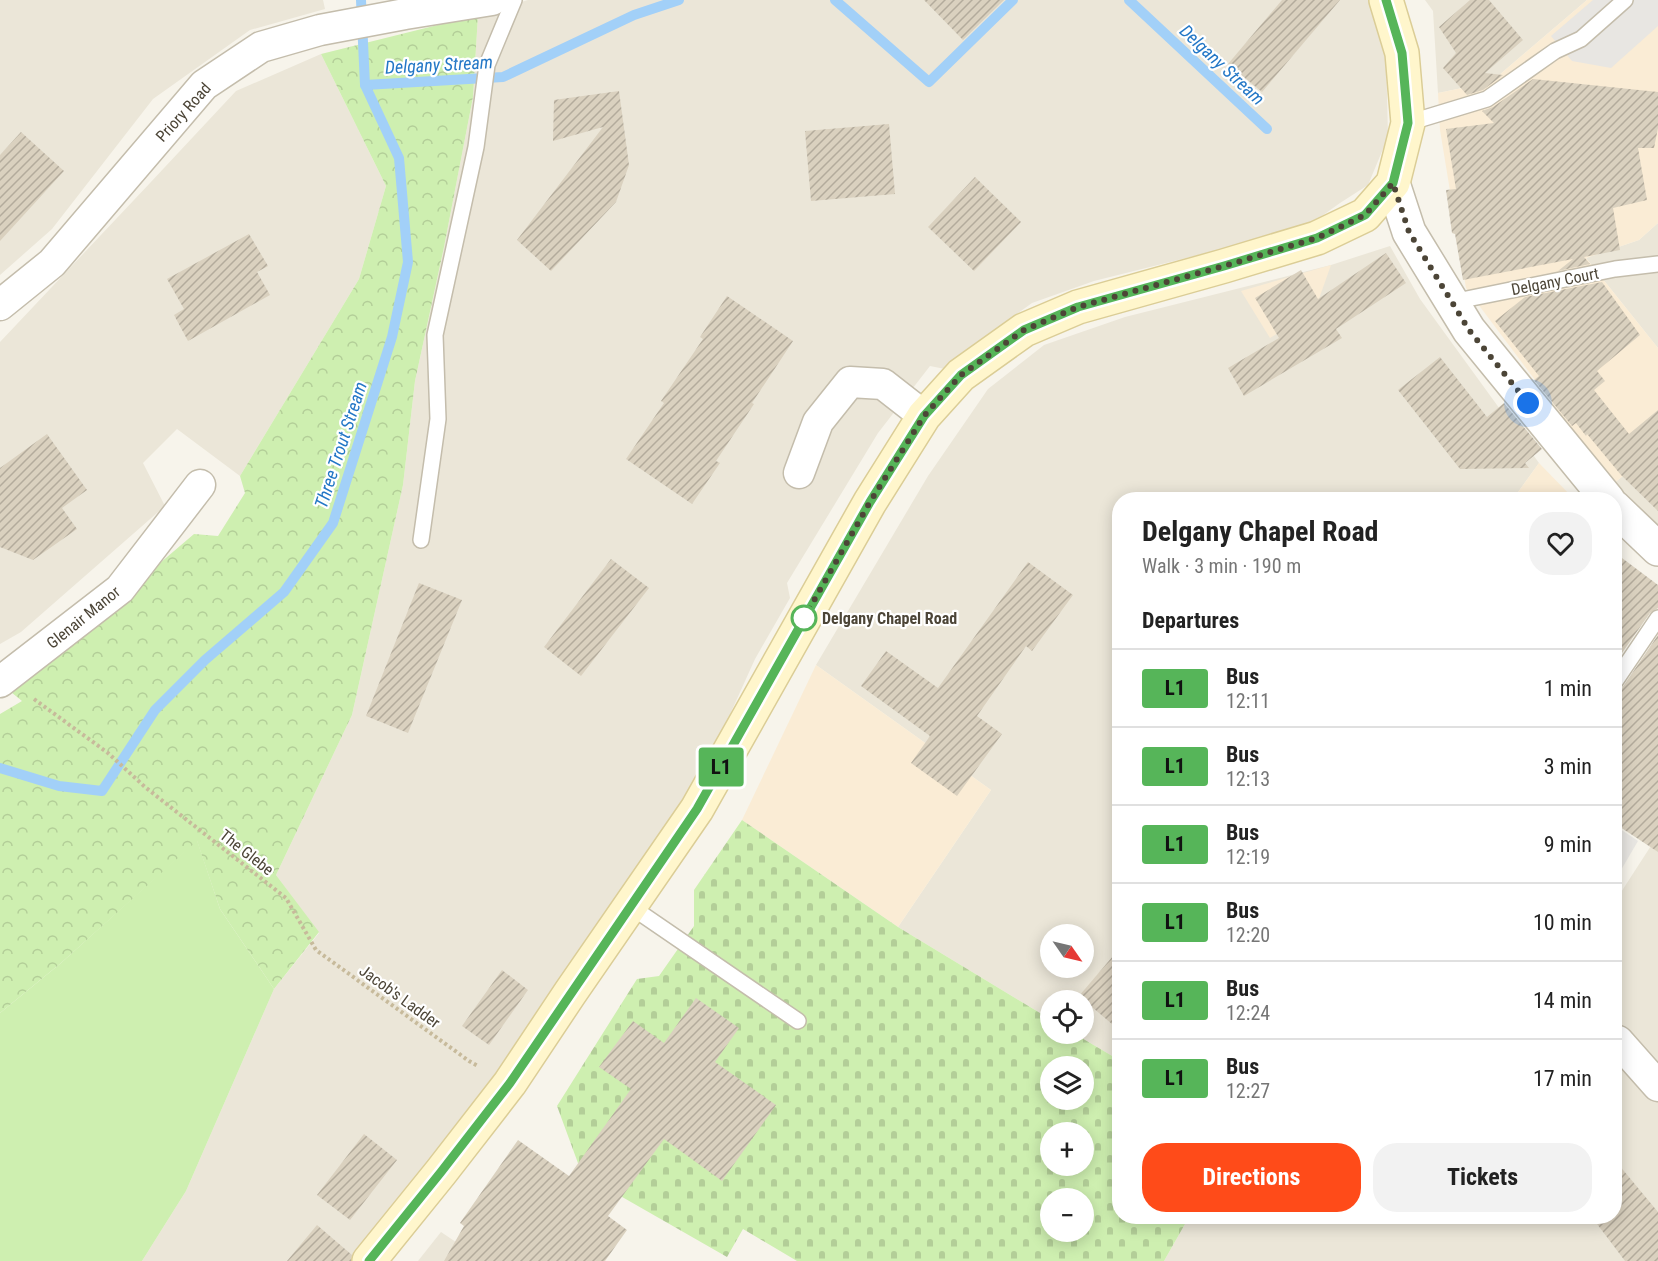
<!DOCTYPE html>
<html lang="en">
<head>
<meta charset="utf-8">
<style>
  :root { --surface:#fff; --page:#f2f2f2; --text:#222; --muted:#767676; --line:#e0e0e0; --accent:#ff4b19 }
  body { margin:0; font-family:"Roboto Condensed",sans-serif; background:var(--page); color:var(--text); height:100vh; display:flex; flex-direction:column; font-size:22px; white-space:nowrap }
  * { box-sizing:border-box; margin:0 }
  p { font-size:20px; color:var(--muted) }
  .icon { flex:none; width:33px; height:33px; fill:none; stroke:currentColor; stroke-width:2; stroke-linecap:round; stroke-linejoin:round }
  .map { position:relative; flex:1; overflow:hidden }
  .drawer { position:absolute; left:1112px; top:492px; width:510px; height:732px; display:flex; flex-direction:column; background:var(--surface); border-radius:24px; box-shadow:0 3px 15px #0003 }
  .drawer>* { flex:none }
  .badge { padding:0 12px; border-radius:4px; font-size:21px; line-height:39px }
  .needle { width:39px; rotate:124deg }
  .fabs { position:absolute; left:1040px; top:924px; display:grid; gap:12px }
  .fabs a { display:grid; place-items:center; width:54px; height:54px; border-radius:50%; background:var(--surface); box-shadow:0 3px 15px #0003; font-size:30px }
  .you { position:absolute; width:30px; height:30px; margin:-15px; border:4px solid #fff; border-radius:50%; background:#1a73e8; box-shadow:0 0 0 9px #1a73e833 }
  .map>.badge { position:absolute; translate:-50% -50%; box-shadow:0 0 0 3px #fff }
  h2 { padding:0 30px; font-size:22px; line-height:54px }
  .round { display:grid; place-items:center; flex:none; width:63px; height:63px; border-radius:24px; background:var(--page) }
  .summary { display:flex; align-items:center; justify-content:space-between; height:102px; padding:0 30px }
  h1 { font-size:28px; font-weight:700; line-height:45px }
  .cta { display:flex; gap:12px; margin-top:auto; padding:12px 30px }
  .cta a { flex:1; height:69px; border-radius:24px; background:var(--accent); color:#fff; font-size:24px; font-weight:700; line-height:69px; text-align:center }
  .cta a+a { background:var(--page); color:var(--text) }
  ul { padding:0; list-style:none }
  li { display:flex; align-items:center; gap:18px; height:78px; padding:0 30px; border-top:2px solid var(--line) }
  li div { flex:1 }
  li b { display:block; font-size:22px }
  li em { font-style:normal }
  li .badge { min-width:66px; font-weight:700; text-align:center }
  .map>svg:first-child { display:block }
  .residential { fill:#ebe6d8; fill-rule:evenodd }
  .commercial { fill:#faecd5 }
  .green { fill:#ceefb0 }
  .forest { fill:url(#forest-crowns) }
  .cemetery { fill:url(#cemetery-stones); fill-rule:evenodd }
  .parking { fill:#e8e6e2 }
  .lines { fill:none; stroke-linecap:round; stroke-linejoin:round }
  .stream { stroke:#a2d0f8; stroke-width:10 }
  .building { fill:url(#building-hatch) }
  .service-casing { stroke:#c4bdac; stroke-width:18 }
  .minor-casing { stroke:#c4bdac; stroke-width:33 }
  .tertiary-casing { stroke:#c4bdac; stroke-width:36 }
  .secondary-casing { stroke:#dbcd96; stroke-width:36 }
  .path { stroke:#c7ba9b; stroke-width:4; stroke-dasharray:3 3; stroke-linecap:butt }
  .service { stroke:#fff; stroke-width:15 }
  .minor { stroke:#fff; stroke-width:30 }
  .tertiary { stroke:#fff; stroke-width:33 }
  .secondary { stroke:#fff6cc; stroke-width:33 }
  .line-casing { stroke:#fff; stroke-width:14 }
  .line { stroke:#56b559; stroke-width:9 }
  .walk { stroke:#4c4537; stroke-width:6; stroke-dasharray:0 10.8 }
  .stop-dot { fill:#fff; stroke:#56b559; stroke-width:3 }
  .labels { text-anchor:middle; stroke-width:4.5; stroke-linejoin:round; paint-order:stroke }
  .street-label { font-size:16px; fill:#4c4537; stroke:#fff }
  .stop-label { font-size:16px; font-weight:bold; fill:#4c4537; stroke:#fff; text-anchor:start }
  .water-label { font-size:18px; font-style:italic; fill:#2377c6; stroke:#fff }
</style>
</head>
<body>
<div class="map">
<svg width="1658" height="1261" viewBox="0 0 1658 1261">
  <defs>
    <pattern id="forest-crowns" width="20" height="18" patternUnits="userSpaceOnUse" patternTransform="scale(1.5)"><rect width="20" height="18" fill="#ceefb0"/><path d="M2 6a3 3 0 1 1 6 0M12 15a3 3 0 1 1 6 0" fill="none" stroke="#b3ce98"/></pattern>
    <pattern id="cemetery-stones" width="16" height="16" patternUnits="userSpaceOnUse" patternTransform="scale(1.5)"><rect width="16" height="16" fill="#ceefb0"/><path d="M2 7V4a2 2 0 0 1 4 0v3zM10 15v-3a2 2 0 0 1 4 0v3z" fill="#b3ce98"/></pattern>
    <pattern id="building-hatch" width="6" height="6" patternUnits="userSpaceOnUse" patternTransform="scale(1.5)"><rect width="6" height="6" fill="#dad1bf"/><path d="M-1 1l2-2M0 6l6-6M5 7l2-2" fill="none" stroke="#b3ab9c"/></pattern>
  </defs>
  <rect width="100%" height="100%" fill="#f7f4eb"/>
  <!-- residential -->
  <g class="residential">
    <polygon points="0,0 323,0 325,9 250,30 153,99 52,229 0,275"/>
    <polygon points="528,0 1372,0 1386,53 1388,137 1368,185 1340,203 1312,223 1226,248 1094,281 1032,303 966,350 945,369 930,366 878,433 787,583 790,598 755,659 703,774 470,1117 353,1261 142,1261 186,1191 274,989 319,933 276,875 352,715 403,485 415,381 444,247 473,97 478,15"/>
    <polygon points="1425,0 1587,0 1491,82 1438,93 1433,11"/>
    <polygon points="321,54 386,186 359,279 240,476 177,429 143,463 165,506 21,632 0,644 0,342 150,183 236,91"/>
    <polygon points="1658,223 1658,348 1586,258 1639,240"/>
    <path d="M1390,246l30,53 119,164 -26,36 -394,1v560l-44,-26h8v-34h-33v19l-152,-92 93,-137 -175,-125 112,-189 60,-87 56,-44 81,-28 206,-52zM1050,934h33v34h-33z"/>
    <polygon points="1658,448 1658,530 1613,484"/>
    <polygon points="1658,835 1658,1261 1164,1261 1189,1217 1614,1216 1614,903"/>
    <polygon points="441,1232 484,1261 418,1261"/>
  </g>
  <!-- commercial -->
  <g class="commercial">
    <polygon points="1587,0 1658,0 1658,223 1639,240 1586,258 1658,348 1658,448 1613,484 1466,288 1440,130 1438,93 1491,82"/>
    <polygon points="1331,265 1315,310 1270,338 1241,291"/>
    <polygon points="1539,463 1574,499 1513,499"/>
    <polygon points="816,665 991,790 898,927 742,820"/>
  </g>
  <!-- green -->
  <polygon class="green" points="197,840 220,909 274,989 186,1191 142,1261 0,1261 0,1013 61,963"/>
  <!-- forest -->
  <polygon class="forest" points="478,15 473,97 444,247 415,381 403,485 352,715 276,875 319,932 274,989 220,909 197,841 61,963 0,1013 0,714 22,701 6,688 31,673 194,534 218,536 245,493 240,476 359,279 386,186 321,54"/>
  <!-- cemetery -->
  <path class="cemetery" d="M742,820l156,107 152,92v15h25l44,26v156l70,1 -25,44h-367l-54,-32 -16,28 -145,-83 -25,-68 80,-127 22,-3 35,-50v-36zM1050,1066h33v34h-33zM1050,1132h33v34h-33zM1050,1198h33v34h-33z"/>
  <!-- parking -->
  <g class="parking">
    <polygon points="1593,0 1658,0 1658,26 1611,68 1572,61 1551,36"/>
    <polygon points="1614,825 1638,841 1614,882"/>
  </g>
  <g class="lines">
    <!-- stream -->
    <g class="stream">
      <polyline points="835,0 929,82 1013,0"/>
      <polyline points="1129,0 1267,129"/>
      <polyline points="365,85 503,77 634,15 679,0"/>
      <polyline points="0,768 59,786 102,791 155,710 205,660 284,592 333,523 392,337 408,262 399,158 365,85 361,0"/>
    </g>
  </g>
  <!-- building -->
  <g class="building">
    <polygon points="924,0 1004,0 963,40"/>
    <polygon points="1282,0 1340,0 1262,92 1228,64"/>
    <polygon points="1470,0 1489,0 1523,40 1485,73 1503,75 1483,90 1467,95 1443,68 1456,53 1439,27"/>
    <polygon points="1533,79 1658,92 1658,128 1654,148 1638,148 1647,200 1613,208 1620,250 1584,257 1590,264 1558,271 1573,259 1463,280 1455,234 1452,233 1446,190 1456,189 1446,129 1494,123 1482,111 1493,107"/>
    <polygon points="619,91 629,165 616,202 551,271 517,240 603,127 553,141 554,100"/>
    <polygon points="889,124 895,194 811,201 805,131"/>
    <polygon points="21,132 64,171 0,241 0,155"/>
    <polygon points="975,177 1021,222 974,271 928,227"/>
    <polygon points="249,234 268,266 257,272 270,295 188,341 174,315 184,309 167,279"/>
    <polygon points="1386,253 1406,283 1336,329 1342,338 1244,396 1228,368 1279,338 1255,298 1301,270 1318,299"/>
    <polygon points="1602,282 1640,335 1597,371 1605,381 1594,390 1629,434 1658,410 1658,511 1621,475 1587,434 1586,436 1576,423 1572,426 1534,380 1539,376 1495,321 1525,297"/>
    <polygon points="727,296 793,341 752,403 754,404 716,461 720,463 692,504 626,459 664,403 661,401 703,339 700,337"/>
    <polygon points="1440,357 1487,417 1504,403 1542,449 1525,463 1529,468 1460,469 1398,390"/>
    <polygon points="47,434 87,490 62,508 77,529 33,560 0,547 0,468"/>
    <polygon points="1614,552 1658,585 1658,608 1650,613 1622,653 1614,647"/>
    <polygon points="611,559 649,588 581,676 544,647"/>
    <polygon points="1028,562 1073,595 1032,651 1026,646 977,716 1002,734 957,796 911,763 930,736 861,686 886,651 938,688"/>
    <polygon points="419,583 462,600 408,733 366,716"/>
    <polygon points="1658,635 1658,852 1614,823 1614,693 1622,688"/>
    <polygon points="1119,949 1119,1030 1079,996"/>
    <polygon points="502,970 528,990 489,1045 462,1026"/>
    <polygon points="696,998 739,1028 715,1062 776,1105 722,1181 664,1139 608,1216 627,1230 605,1261 444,1261 464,1226 460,1223 518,1140 569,1176 631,1089 599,1067 633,1021 664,1043"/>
    <polygon points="364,1134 397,1160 350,1220 317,1195"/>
    <polygon points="1614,1159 1658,1212 1658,1261 1625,1261 1591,1216 1614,1216"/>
    <polygon points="317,1225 352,1255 351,1261 287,1261"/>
  </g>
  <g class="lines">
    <defs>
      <g id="service">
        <polyline points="1408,123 1487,99 1555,51 1581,39 1625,0"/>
        <polyline points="1452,302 1615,269 1658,264"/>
        <polyline points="421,540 438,419 435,335 476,147 487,65 514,0"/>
        <polyline points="1614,683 1658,618"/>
        <polyline points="630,906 798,1021"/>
      </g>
      <g id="minor">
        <polyline points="0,305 52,263 204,85 261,47 320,30 405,14 492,0"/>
        <polyline points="799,473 818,422 850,382 883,384 924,416"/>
        <polyline points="0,682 120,589 200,485"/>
        <polyline points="1618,1041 1658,1086"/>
      </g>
      <g id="tertiary">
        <polyline points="1393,183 1409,232 1469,330 1608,500"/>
        <polyline points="1614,507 1658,549"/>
      </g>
      <polyline id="secondary" points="369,1261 441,1172 510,1083 570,993 697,809 870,502 924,416 961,375 1024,330 1078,307 1224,266 1317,238 1365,215 1393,183 1408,123 1402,53 1386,0"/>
    </defs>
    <!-- service casing -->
    <use href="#service" class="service-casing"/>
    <!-- minor casing -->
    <use href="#minor" class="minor-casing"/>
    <!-- tertiary casing -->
    <use href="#tertiary" class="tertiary-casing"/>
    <!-- secondary casing -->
    <use href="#secondary" class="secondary-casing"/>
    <!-- path -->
    <polyline class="path" points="34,699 108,753 145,787 286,898 316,950 469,1061 478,1066"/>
    <!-- service -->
    <use href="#service" class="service"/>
    <!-- minor -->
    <use href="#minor" class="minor"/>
    <!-- tertiary -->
    <use href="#tertiary" class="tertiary"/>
    <!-- secondary -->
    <use href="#secondary" class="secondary"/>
  </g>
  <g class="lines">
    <defs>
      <polyline id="line" points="369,1261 441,1172 510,1083 697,809 870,502 924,416 961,375 1024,330 1078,307 1224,266 1317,238 1365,215 1393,183 1408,123 1402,53 1386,0"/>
    </defs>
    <!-- line casing -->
    <use href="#line" class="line-casing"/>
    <!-- line -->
    <use href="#line" class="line"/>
    <!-- walk -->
    <polyline class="walk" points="804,618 870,502 924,416 961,375 1024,330 1078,307 1224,266 1317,238 1365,215 1393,183 1409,232 1469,330 1528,403"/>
  </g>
  <!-- markers -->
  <circle class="stop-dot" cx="804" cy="618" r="12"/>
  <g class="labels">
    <!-- street labels -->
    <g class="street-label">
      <text transform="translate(183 112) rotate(-48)" y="6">Priory Road</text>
      <text transform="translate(1555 281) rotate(-11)" y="6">Delgany Court</text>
      <text transform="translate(83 617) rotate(-39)" y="6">Glenair Manor</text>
      <text transform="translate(247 852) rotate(38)" y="6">The Glebe</text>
      <text transform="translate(400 996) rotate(36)" y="6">Jacob's Ladder</text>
    </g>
    <!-- stop labels -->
    <g class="stop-label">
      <text x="822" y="624">Delgany Chapel Road</text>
    </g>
    <!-- water labels -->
    <g class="water-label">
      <text transform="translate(439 65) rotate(-3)" y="6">Delgany Stream</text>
      <text transform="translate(1222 65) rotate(43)" y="6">Delgany Stream</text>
      <text transform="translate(341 445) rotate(-72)" y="6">Three Trout Stream</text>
    </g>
  </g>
</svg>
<div class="fabs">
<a><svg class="needle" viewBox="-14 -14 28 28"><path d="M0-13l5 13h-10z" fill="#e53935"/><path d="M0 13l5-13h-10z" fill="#767676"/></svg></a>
<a><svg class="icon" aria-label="locate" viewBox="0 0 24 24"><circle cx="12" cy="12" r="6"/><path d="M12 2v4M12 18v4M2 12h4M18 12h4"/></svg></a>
<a><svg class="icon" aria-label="layers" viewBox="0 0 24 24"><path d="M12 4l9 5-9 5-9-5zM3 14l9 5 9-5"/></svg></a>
<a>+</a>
<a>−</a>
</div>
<div class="you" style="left:1528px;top:403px"></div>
<b class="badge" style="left:721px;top:767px;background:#56b559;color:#111">L1</b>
<section class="drawer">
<div class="summary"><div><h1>Delgany Chapel Road</h1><p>Walk · 3 min · 190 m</p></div><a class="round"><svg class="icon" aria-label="heart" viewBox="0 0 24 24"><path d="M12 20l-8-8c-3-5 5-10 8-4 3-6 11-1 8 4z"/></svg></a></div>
<h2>Departures</h2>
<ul>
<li><span class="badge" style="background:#56b559;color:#111">L1</span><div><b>Bus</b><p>12:11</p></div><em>1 min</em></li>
<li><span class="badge" style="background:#56b559;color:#111">L1</span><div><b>Bus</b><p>12:13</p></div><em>3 min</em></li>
<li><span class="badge" style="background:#56b559;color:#111">L1</span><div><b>Bus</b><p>12:19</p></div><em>9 min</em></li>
<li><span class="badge" style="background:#56b559;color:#111">L1</span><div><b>Bus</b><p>12:20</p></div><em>10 min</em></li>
<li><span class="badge" style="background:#56b559;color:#111">L1</span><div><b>Bus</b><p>12:24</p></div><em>14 min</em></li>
<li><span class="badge" style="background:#56b559;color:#111">L1</span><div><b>Bus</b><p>12:27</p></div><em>17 min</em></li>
</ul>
<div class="cta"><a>Directions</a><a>Tickets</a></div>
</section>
</div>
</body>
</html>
